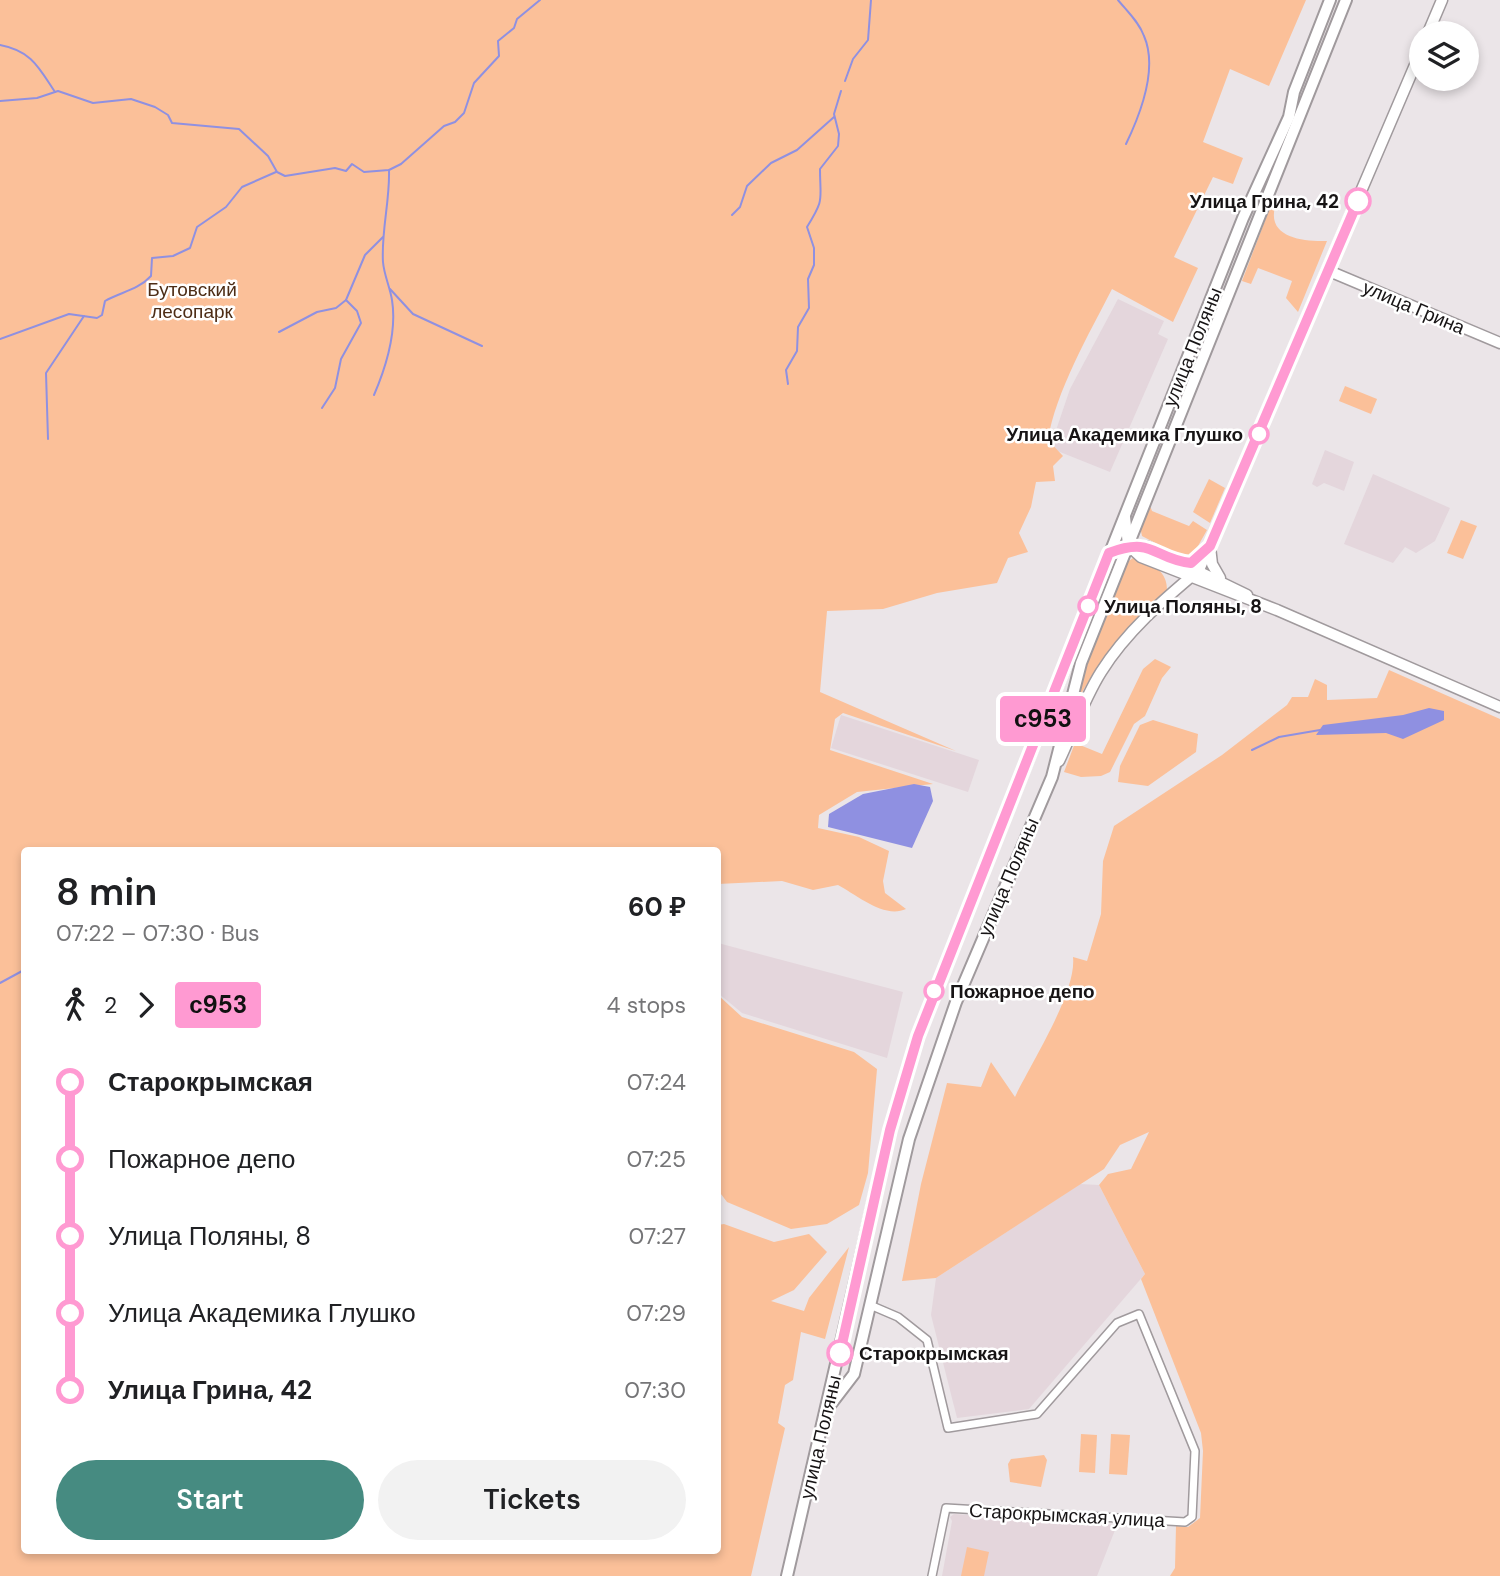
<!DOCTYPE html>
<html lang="en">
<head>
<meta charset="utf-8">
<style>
  :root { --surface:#fff; --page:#f2f2f2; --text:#202124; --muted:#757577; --accent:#468b81 }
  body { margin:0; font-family:"DM Sans",sans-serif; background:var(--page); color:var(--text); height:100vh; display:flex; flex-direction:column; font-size:26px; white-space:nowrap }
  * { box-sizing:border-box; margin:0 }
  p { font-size:23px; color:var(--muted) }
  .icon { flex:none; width:38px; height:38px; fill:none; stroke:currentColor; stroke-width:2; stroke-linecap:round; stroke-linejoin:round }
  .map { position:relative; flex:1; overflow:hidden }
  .drawer { position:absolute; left:21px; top:847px; width:700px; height:707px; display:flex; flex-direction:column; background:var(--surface); border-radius:7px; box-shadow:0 4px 10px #0003 }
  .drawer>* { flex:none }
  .badge { padding:0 14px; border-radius:5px; font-size:24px; line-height:46px }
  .controls { position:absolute; left:1409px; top:21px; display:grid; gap:14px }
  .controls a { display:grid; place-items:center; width:70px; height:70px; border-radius:50%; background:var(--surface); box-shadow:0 4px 10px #0003; font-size:35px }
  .map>.badge { position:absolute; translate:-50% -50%; box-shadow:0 0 0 4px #fff }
  .legs { display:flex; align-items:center; gap:10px; height:77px; padding:0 35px; font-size:23px }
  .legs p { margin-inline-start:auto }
  .headline { display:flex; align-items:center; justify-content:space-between; height:119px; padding:0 35px }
  h1 { font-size:38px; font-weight:600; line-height:52px }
  .action { display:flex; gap:14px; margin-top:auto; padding:14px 35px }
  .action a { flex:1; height:80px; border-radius:42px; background:var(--accent); color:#fff; font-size:28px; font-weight:600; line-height:80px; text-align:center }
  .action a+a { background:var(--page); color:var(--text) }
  ul { padding:0 35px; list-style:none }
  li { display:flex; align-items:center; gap:24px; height:77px; font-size:26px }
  li i { display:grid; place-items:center; width:10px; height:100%; margin:0 9px; background:currentColor }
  li i::after { content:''; width:18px; height:18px; margin:-9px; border:5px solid; border-radius:50%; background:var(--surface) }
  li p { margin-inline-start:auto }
  li:first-child i { background:linear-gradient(#0000 50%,currentColor 0) }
  li:last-child i { background:linear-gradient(currentColor 50%,#0000 0) }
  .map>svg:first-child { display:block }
  .built { fill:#e4d6dc }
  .green { fill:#fbc099 }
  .water { fill:#8f90e1 }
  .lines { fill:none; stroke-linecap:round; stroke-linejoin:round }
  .stream { stroke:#8f90e1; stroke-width:2 }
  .minor-casing { stroke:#a09a9d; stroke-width:10 }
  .tertiary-casing { stroke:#a09a9d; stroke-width:13 }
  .secondary-casing { stroke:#a09a9d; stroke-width:14 }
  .minor { stroke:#fff; stroke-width:7 }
  .tertiary { stroke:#fff; stroke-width:10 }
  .secondary { stroke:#fff; stroke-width:10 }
  .line-1-casing { stroke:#fff; stroke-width:16 }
  .line-1 { stroke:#ff9ad2; stroke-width:10 }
  .stop-1-dot { fill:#fff; stroke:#ff9ad2; stroke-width:3.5 }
  .labels { text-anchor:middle; stroke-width:5; stroke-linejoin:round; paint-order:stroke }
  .stop-label { font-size:19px; font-weight:bold; fill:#171415; stroke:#fff; text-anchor:start }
  .park-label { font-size:19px; fill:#4d2d16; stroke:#fff }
  .street-label { font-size:19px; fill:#171415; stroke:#fff }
</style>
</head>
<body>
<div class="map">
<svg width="1500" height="1576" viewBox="0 0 1500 1576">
  <rect width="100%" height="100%" fill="#ebe5e8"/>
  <!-- built -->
  <g class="built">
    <polygon points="1118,299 1164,321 1158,334 1168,339 1110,472 1050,448 1070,389"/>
    <polygon points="1325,450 1354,462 1344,491 1324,483 1317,487 1312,484"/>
    <polygon points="1373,474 1450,508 1435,541 1416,553 1405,547 1393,563 1344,544"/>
    <polygon points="841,715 979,760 968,792 831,748"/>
    <polygon points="718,943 903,992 887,1058 742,1013 718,993"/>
    <polygon points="1080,1184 1099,1185 1145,1274 1029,1409 957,1418 931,1315 936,1278"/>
    <polygon points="954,1514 1117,1525 1097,1576 942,1576 952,1521 950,1517"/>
  </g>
  <!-- green -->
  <g class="green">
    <path d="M0,0h1306l-37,86 -39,-17 -27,73 40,16 -10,26 -20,-7 -39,80 24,11 -25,54 -61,-33c-22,43 -57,104 -64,151l15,16 -10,10 2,15 -19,1 -5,25 -12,26 9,19 -20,6 -11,25 -60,10 -54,16 -56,2 -7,81 136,59 -113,-38 -8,6 -5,31 103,34 -76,8 -38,23 -1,13 41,9 30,14 -6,30 2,12 21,16c-22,10 -49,-14 -68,-24l-25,5 -31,-9 -64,3v-34h-694v700h694v-325l6,-1 50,18 35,-8 18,18 -33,38 -23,11 33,10 5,-13 40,-51 -24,92 -24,-7 -8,48 -8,5 -7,38 7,5 -34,148h-751z"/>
    <path d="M1274,197l4,2c-17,37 22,43 49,42l-29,71 -12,-14 6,-17 -34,-13 -7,16 -9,-3z"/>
    <polygon points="1345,386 1377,399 1371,414 1339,401"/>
    <polygon points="1209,479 1225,488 1210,523 1193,512"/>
    <polygon points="1149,503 1152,511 1189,526 1193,521 1207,530 1193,555 1182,557 1142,536 1140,526"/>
    <polygon points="1461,520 1477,526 1463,559 1447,553"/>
    <path d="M1133,558c18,4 35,13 34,33 -45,39 -71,71 -97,125l4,-24 52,-129z"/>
    <polygon points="1155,659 1171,667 1162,678 1145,716 1134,724 1110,772 1101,776 1081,777 1064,772 1075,743 1102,754 1143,669"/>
    <path d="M1389,670l111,49v857h-330l5,-8 1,-42 12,1 12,-9 3,-67 -2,-18 -60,-154 4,-5 -46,-89 9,-11 23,-5 18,-37 -29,13 -16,24 -168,109 -34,3 19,-97 26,-101 34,4 10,-25 24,35c16,-34 62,-105 58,-140l14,4 14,-47 2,-53 11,-35 108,-71 65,-50 5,-8h16l7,-18 12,6v15l50,-2z"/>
    <polygon points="1153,720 1198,734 1196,752 1148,786 1118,782 1120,766 1140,725"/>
    <polygon points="718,995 742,1017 854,1052 877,1069 868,1173 859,1205 827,1224 791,1229 727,1202 718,1190"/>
    <polygon points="1081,1434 1097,1435 1095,1473 1079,1472"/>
    <polygon points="1111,1434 1130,1435 1127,1475 1109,1474"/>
    <polygon points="1044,1455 1047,1460 1041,1487 1010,1482 1008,1464 1011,1459"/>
    <polygon points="967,1547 989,1552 984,1576 961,1576"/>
  </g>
  <!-- water -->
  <g class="water">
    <polygon points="1429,708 1444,711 1444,720 1403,739 1386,733 1316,735 1323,725 1403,715"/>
    <polygon points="914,784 930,787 933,801 912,848 828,827 829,814 863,794"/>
  </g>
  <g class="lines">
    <!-- stream -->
    <g class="stream">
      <path d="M1118,0c9,11 21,22 26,36 14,32 -4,79 -18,108"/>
      <path d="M0,45c32,6 39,23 55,47"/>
      <polyline points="845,81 853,59 868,40 871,0"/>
      <polyline points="0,101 37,98 58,91 93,103 131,99 155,107 168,115 172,123 239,129 268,156 277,172 285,176 335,168 346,171 352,164 364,172 389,170 401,164 444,126 455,122 464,113 474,83 499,56 498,41 514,28 517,19 540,0"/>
      <polyline points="732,215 740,207 747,186 771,163 797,150 834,117"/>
      <polyline points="390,289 413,314 482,346"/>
      <polyline points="279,332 317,312 336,308 346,300"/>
      <path d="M0,339l69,-25 28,4 5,-3 3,-14c16,-9 33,-11 46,-25l1,-18 21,-2 17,-8 7,-21 29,-20 16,-20 34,-15"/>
      <path d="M788,384l-2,-14 11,-19 1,-24 11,-19 -1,-29 6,-14v-17l-7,-21c18,-29 13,-26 13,-58l18,-23 1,-12 -5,-20 7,-23"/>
      <path d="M374,395c12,-28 23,-64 18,-95 -2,-13 -8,-25 -9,-38 -2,-30 7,-61 6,-92"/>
      <polyline points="322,408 335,388 341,359 361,323 357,311 346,300 365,255 383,237"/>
      <polyline points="48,439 46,373 84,316"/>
      <polyline points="1252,750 1279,737 1320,730"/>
      <polyline points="0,983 24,970"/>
    </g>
    <defs>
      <polyline id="minor" points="870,1305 898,1317 927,1340 948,1428 1037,1414 1117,1323 1139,1314 1195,1451 1192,1517 1185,1522 946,1508 932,1576"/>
      <g id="tertiary">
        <polyline points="1428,33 1442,0"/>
        <polyline points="1329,271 1500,343"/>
        <polyline points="1125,517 1128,545 1141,557 1277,610 1500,707"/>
        <polyline points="1210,547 1212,564 1220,578"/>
        <polyline points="1109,553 1128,545 1148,547 1247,595"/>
        <path d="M1059,761c14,-30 25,-62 42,-89 25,-40 62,-72 98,-102l222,-519"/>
      </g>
      <g id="secondary">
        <polyline points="831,1404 854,1374 909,1139 956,1002 1052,777 1081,663 1346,0"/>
        <polyline points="787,1576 890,1130 918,1036 1243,218 1289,117 1294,92 1330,0"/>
      </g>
    </defs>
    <!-- minor casing -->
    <use href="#minor" class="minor-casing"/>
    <!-- tertiary casing -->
    <use href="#tertiary" class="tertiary-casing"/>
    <!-- secondary casing -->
    <use href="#secondary" class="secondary-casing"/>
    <!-- minor -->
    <use href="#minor" class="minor"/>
    <!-- tertiary -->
    <use href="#tertiary" class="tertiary"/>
    <!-- secondary -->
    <use href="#secondary" class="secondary"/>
  </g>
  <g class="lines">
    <defs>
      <path id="line-1" d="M840,1353l50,-223 28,-94 191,-483c45,-17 44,6 82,10l19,-17 148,-345"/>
    </defs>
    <!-- line-1 casing -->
    <use href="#line-1" class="line-1-casing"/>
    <!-- line-1 -->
    <use href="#line-1" class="line-1"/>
  </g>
  <!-- markers -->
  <g class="stop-1-dot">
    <circle cx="1358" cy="201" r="12"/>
    <circle cx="1259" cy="434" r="9"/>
    <circle cx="1088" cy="606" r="9"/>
    <circle cx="934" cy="991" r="9"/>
    <circle cx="840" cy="1353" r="12"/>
  </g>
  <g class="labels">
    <!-- stop labels -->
    <g class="stop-label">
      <text x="1339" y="208" text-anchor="end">Улица Грина, 42</text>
      <text x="1243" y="441" text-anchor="end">Улица Академика Глушко</text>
      <text x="1104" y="613">Улица Поляны, 8</text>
      <text x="950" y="998">Пожарное депо</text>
      <text x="859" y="1360">Старокрымская</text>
    </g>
    <!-- park labels -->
    <g class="park-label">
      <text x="192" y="296">Бутовский<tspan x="192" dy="22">лесопарк</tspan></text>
    </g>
    <!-- street labels -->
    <g class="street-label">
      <text transform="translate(1414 307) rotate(23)" y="7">улица Грина</text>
      <text transform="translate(1192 347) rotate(-68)" y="7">улица Поляны</text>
      <text transform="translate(1008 877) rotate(-67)" y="7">улица Поляны</text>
      <text transform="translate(820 1437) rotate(-77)" y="7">улица Поляны</text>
      <text transform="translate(1067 1515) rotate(3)" y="7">Старокрымская улица</text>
    </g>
  </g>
</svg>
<div class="controls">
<a><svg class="icon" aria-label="layers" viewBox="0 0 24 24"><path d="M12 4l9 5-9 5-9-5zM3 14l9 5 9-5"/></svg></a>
</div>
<b class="badge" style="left:1043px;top:719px;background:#ff9ad2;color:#111">с953</b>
<section class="drawer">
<div class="headline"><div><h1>8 min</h1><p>07:22 – 07:30 · Bus</p></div><b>60 ₽</b></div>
<div class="legs"><svg class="icon" aria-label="walk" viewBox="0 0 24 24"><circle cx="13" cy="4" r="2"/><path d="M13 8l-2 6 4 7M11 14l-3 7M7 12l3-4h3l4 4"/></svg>2<svg class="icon" aria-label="forward" viewBox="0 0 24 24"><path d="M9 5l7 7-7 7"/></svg><b class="badge" style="background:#ff9ad2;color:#111">с953</b><p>4 stops</p></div>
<ul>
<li><i style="color:#ff9ad2"></i><b>Старокрымская</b><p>07:24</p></li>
<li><i style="color:#ff9ad2"></i><span>Пожарное депо</span><p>07:25</p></li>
<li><i style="color:#ff9ad2"></i><span>Улица Поляны, 8</span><p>07:27</p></li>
<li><i style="color:#ff9ad2"></i><span>Улица Академика Глушко</span><p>07:29</p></li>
<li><i style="color:#ff9ad2"></i><b>Улица Грина, 42</b><p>07:30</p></li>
</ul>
<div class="action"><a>Start</a><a>Tickets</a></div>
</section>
</div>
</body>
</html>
